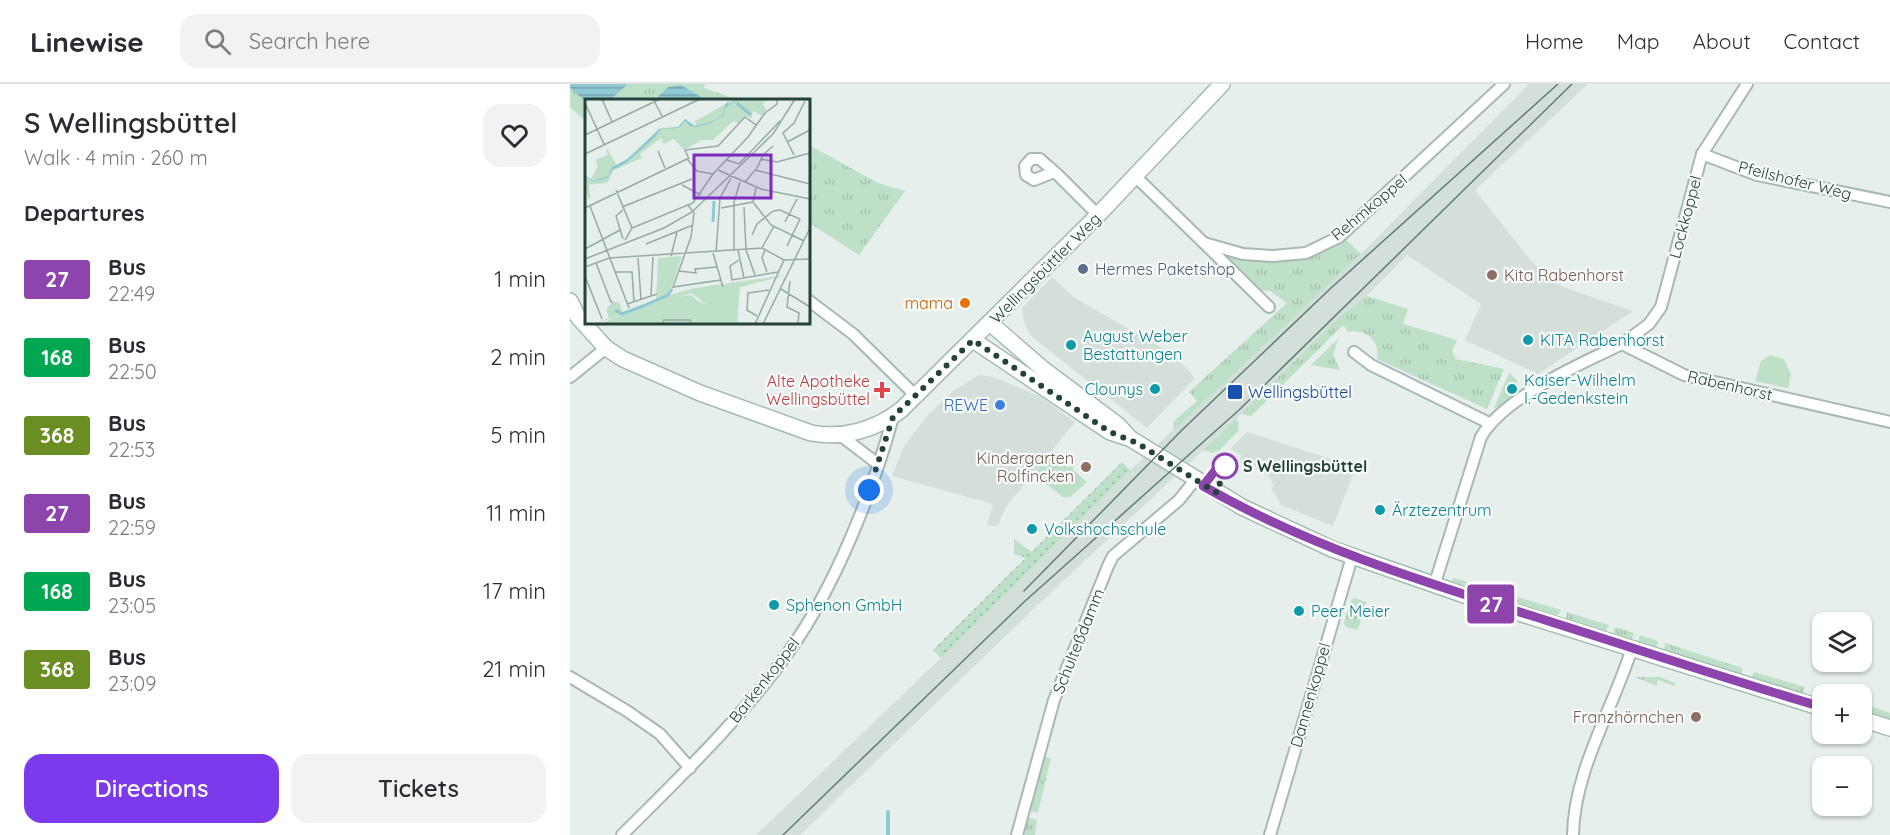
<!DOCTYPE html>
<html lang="en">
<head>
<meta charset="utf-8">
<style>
  :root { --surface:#fff; --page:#f2f2f3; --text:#2b2b33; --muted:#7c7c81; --line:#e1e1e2; --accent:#7c3aed }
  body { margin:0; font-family:Quicksand,sans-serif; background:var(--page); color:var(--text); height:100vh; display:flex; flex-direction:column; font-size:22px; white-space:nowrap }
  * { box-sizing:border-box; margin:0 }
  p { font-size:20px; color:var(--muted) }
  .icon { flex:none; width:33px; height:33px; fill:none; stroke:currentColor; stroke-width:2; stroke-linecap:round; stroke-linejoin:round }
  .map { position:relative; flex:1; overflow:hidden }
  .drawer { display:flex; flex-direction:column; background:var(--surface); width:570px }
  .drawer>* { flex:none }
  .badge { padding:0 12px; border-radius:4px; font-size:21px; line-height:39px }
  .fabs { position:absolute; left:1242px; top:528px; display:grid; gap:12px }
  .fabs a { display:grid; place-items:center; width:60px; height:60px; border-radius:12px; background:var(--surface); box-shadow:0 2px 4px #0004; font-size:30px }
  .you { position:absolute; width:30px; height:30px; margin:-15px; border:4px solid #fff; border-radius:50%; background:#1a73e8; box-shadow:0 0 0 9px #1a73e833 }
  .map>.badge { position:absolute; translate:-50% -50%; box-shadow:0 0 0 3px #fff }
  h2 { padding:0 24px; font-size:22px; line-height:54px }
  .round { display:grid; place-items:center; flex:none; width:63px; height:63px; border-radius:18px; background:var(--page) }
  .summary { display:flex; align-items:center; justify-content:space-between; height:102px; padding:0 24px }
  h1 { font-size:28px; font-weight:600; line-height:45px }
  .button { display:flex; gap:12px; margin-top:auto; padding:12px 24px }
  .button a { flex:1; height:69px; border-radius:18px; background:var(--accent); color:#fff; font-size:24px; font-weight:600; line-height:69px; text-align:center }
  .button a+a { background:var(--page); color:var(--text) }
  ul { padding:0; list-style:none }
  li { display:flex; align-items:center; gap:18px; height:78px; padding:0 24px }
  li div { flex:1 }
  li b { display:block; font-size:22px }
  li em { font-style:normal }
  li .badge { min-width:66px; font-weight:700; text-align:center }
  header { display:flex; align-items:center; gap:36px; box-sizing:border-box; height:84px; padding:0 30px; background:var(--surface); border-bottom:2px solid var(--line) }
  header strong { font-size:28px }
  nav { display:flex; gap:33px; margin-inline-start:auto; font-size:21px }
  .search { width:420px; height:54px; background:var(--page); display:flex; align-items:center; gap:15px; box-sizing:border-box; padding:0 21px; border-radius:18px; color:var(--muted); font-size:22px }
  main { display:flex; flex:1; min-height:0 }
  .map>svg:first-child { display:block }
  .built { fill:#d4dfda }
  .grass { fill:url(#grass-tufts) }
  .park { fill:#bfe0c8 }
  .garden { fill:url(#garden-dots) }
  .water { fill:url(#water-rules) }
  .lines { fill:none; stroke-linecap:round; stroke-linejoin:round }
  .stream { stroke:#8ec9d4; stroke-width:4 }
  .street-casing { stroke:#a8b8b2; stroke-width:14 }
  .secondary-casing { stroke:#a4bbb3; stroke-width:18 }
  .street { stroke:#fff; stroke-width:10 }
  .secondary { stroke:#fff; stroke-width:15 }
  .tram { stroke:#5f7d75; stroke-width:1.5 }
  .line-casing { stroke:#fff; stroke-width:14 }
  .line { stroke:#8e44ad; stroke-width:9 }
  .walk { stroke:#24423a; stroke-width:6; stroke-dasharray:0 10.8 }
  .service-dot { fill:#5c6f8a; stroke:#f7fbf9; stroke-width:2 }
  .education-dot { fill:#8d6e63; stroke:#f7fbf9; stroke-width:2 }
  .food-dot { fill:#e8710a; stroke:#f7fbf9; stroke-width:2 }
  .culture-dot { fill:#0f9aa8; stroke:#f7fbf9; stroke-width:2 }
  .health-dot { fill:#e0444e; stroke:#f7fbf9; stroke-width:2 }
  .transit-dot { fill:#1a4fb4; stroke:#f7fbf9; stroke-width:2 }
  .shop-dot { fill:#3f7fe0; stroke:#f7fbf9; stroke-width:2 }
  .stop-dot { fill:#fff; stroke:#8e44ad; stroke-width:3 }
  .labels { text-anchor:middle; stroke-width:4.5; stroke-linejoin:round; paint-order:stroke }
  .street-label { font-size:16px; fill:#24423a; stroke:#f7fbf9 }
  .service-label { font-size:16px; fill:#4e5e75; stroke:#f7fbf9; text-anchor:start }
  .education-label { font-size:16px; fill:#785e54; stroke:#f7fbf9; text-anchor:end }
  .food-label { font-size:16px; fill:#c56008; stroke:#f7fbf9; text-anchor:end }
  .culture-label { font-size:16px; fill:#0d838f; stroke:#f7fbf9; text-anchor:start }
  .health-label { font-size:16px; fill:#be3a42; stroke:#f7fbf9; text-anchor:end }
  .transit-label { font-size:16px; fill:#164399; stroke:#f7fbf9; text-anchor:start }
  .shop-label { font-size:16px; fill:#366cbe; stroke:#f7fbf9; text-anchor:end }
  .stop-label { font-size:16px; font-weight:bold; fill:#24423a; stroke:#f7fbf9; text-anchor:start }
  .inset-river { fill:none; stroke:#8ec9d4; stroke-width:3 }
  .inset-road { fill:none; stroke:#98aaa4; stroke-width:1.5 }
  .view { fill:#7b2cbf; fill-opacity:0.15; stroke:#7b2cbf; stroke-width:3 }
  .inset-edge { fill:none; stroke:#24423a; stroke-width:3 }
</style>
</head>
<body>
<header>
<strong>Linewise</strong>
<div class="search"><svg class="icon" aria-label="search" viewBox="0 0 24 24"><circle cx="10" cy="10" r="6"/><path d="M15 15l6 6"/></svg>Search here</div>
<nav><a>Home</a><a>Map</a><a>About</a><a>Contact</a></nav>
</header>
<main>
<section class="drawer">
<div class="summary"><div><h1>S Wellingsbüttel</h1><p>Walk · 4 min · 260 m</p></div><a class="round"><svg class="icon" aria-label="heart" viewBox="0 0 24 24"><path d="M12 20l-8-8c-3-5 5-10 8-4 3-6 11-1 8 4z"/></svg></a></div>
<h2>Departures</h2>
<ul>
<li><span class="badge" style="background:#8e44ad;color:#fff">27</span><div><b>Bus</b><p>22:49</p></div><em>1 min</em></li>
<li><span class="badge" style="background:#00a651;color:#fff">168</span><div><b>Bus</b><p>22:50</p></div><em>2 min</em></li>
<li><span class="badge" style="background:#6b8e23;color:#fff">368</span><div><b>Bus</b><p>22:53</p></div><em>5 min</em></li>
<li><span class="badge" style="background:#8e44ad;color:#fff">27</span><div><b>Bus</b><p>22:59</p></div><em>11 min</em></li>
<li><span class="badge" style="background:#00a651;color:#fff">168</span><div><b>Bus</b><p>23:05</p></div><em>17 min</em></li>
<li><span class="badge" style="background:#6b8e23;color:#fff">368</span><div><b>Bus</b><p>23:09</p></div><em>21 min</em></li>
</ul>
<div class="button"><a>Directions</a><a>Tickets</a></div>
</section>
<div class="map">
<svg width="1320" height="751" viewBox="0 0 1320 751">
  <defs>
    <pattern id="grass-tufts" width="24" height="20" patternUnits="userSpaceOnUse" patternTransform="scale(1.5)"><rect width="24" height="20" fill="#bfe0c8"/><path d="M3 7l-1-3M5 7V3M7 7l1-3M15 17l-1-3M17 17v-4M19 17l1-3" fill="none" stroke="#a4c1ad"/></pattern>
    <pattern id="garden-dots" width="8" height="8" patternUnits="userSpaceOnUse" patternTransform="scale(1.5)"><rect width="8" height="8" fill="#bfe0c8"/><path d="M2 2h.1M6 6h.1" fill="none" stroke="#a4c1ad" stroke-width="1.8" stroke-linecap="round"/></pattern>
    <pattern id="water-rules" width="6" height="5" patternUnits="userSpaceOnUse" patternTransform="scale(1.5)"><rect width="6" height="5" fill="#8ec9d4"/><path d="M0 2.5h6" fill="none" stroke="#74a5ad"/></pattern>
  </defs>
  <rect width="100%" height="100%" fill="#e6efeb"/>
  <!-- built -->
  <g class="built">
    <polygon points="959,0 1018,0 905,106 962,178 993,203 1063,227 968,290 895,256 911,220 837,171 797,212 768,234 666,335 456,532 230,751 186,751 371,574 560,386 791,170"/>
    <polygon points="482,193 505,214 603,270 625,294 577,344 460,251 454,238 452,224"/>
    <polygon points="409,291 424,293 471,313 505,338 435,424 428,442 417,442 423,420 322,392 334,362 356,333 383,307"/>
    <polygon points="677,348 786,383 763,442 711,421 701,404 704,402 700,394 683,381 670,376 671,371 660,365"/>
  </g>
  <!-- grass -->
  <g class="grass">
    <polygon points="58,0 135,0 134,4 168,16 136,16 125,11 87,12 84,16 40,16"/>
    <polygon points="0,4 16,18 16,35 11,33 0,23"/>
    <polygon points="239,61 308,99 335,107 289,171 239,139"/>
    <path d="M775,155l16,15 -187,176 -1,-8 24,-21 -8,-9 98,-89 -17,-12 -13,-1 -34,-36c54,9 73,13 122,-15z"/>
    <path d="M797,212l41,13 -5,15 54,16 -5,11 4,8 48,10 -17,40 -110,-50c3,-18 -10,-30 -29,-27l-5,-7 -92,91 -10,-2 97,-96z"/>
    <polygon points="768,255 763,271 770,286 741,281"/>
    <polygon points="666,335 669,338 668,347 650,366 642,369 633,366"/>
    <polygon points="444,455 462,468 456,474 444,470"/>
    <polygon points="883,494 934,508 916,509 882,497"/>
    <polygon points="920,512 944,512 991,526 987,532"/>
    <polygon points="785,514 796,518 788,546 776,543 774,539 781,516"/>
    <polygon points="997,528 1039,541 1035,548 996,536"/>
    <polygon points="1045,543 1064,549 1061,557 1043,551"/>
    <polygon points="1070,551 1088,557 1087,562 1084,564 1068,559"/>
    <polygon points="1095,559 1172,584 1172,590 1169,591 1094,567"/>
    <polygon points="1184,588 1235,603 1233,609 1181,595"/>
    <polygon points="1065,593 1090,593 1105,599 1104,602 1088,596 1086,602"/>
    <polygon points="1293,620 1320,629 1320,636 1292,628"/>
    <polygon points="474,673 481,674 468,729 458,727"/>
    <polygon points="457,733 467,736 465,751 455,751"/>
  </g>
  <!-- park -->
  <g class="park">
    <polygon points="1200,271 1214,275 1221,290 1218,304 1185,297 1191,277"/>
    <path d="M939,289l8,7c2,14 -10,24 -23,28z"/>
    <polygon points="483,366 496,377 494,380 498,384 501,381 504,384 503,386 517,398 500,413 493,413 463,390"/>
  </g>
  <!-- garden -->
  <polygon class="garden" points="552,378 560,386 371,574 363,566"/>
  <!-- water -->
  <g class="water">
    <polygon points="0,0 58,0 40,16 16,18 0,4"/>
    <polygon points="111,1 136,16 84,16 98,3"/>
  </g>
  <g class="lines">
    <!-- stream -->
    <polyline class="stream" points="318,728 318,751"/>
    <defs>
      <g id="street">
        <polyline points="1132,70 1187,91 1320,118"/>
        <path d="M484,88l-20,8 -8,-5 -1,-9 6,-7h9c6,6 13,11 19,17l39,39"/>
        <polyline points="565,92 634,159 673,170 703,172 736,169 769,153 934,0"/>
        <polyline points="634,159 699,223"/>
        <polyline points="238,216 283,250 346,312"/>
        <polyline points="1052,260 1079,240 1091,223 1132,70 1177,0"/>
        <polyline points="784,268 801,281 919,339"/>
        <polyline points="0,293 36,264"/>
        <polyline points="270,351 308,380"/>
        <path d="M864,502l47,-149c23,-40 99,-73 141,-93l62,31 206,47"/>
        <polyline points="0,593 57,627 90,650 120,684"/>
        <path d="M52,751c59,-59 120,-117 168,-185 45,-63 83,-159 103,-233"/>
        <polyline points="447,751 484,616 538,482 543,472 609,416 625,396"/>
        <polyline points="700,751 782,473"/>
        <path d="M1003,751c1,-65 40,-126 59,-187"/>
      </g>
      <g id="secondary">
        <path d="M0,217l8,16 28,31 17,11 77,34 111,40c32,6 64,-3 90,-23l197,-195 124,-131"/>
        <polyline points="420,239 473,285 548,341 559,353"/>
        <polyline points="403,256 540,348 561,355 672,423 762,465 917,519 1252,624"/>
        <polyline points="1292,635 1320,644"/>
      </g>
    </defs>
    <!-- street casing -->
    <use href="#street" class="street-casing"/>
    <!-- secondary casing -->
    <use href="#secondary" class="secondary-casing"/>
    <!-- street -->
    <use href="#street" class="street"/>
    <!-- secondary -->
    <use href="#secondary" class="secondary"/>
    <!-- tram -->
    <g class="tram">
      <polyline points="454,507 612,346 761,204 988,0"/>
      <polyline points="213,751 454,518 669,326 1002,0"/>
    </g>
  </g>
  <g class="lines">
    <defs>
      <path id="line" d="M658,384l-10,-1 -15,19c108,62 224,97 342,134 92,29 185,60 277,87"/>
    </defs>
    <!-- line casing -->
    <use href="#line" class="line-casing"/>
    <!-- line -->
    <use href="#line" class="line"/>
    <!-- walk -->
    <polyline class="walk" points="299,406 323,333 403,256 540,348 567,359 647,409 655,382"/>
  </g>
  <!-- markers -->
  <circle class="service-dot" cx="513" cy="185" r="6"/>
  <g class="education-dot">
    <circle cx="922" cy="191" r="6"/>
    <circle cx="516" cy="383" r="6"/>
    <circle cx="1126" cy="633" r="6"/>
  </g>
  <circle class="food-dot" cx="395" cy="219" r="6"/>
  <g class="culture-dot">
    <circle cx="958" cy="256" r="6"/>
    <circle cx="501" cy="261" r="6"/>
    <circle cx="585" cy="305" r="6"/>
    <circle cx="942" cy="305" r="6"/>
    <circle cx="810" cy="426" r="6"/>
    <circle cx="462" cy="445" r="6"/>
    <circle cx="204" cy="521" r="6"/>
    <circle cx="729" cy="527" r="6"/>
  </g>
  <path class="health-dot" d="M309 297h6v6h6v6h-6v6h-6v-6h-6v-6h6z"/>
  <rect class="transit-dot" x="657" y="300" width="16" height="16" rx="3"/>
  <circle class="shop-dot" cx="430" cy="321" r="6"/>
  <circle class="stop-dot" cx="655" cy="382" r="12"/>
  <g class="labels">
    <!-- street labels -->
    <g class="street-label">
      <text transform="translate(1225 96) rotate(14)" y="6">Pfeilshofer Weg</text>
      <text transform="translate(799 123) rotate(-40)" y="6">Rehmkoppel</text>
      <text transform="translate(1115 133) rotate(-75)" y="6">Lockkoppel</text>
      <text transform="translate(475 184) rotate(-45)" y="6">Wellingsbüttler Weg</text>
      <text transform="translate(1160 301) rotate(13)" y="6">Rabenhorst</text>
      <text transform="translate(508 557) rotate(-68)" y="6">Schulteßdamm</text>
      <text transform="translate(194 596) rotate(-52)" y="6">Barkenkoppel</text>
      <text transform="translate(740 611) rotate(-74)" y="6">Dannenkoppel</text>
    </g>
    <!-- service labels -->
    <g class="service-label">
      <text x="525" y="191">Hermes Paketshop</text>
    </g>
    <!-- education labels -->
    <g class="education-label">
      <text x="934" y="197" text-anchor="start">Kita Rabenhorst</text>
      <text x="504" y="380">Kindergarten<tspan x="504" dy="18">Rolfincken</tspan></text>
      <text x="1114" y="639">Franzhörnchen</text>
    </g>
    <!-- food labels -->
    <g class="food-label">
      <text x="383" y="225">mama</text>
    </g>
    <!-- culture labels -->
    <g class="culture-label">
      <text x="513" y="258">August Weber<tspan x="513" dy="18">Bestattungen</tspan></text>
      <text x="970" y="262">KITA Rabenhorst</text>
      <text x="954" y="302">Kaiser-Wilhelm<tspan x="954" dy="18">I.-Gedenkstein</tspan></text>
      <text x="573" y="311" text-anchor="end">Clounys</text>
      <text x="822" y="432">Ärztezentrum</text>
      <text x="474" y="451">Volkshochschule</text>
      <text x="216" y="527">Sphenon GmbH</text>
      <text x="741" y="533">Peer Meier</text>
    </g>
    <!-- health labels -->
    <g class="health-label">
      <text x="300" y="303">Alte Apotheke<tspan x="300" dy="18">Wellingsbüttel</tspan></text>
    </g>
    <!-- transit labels -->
    <g class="transit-label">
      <text x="678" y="314">Wellingsbüttel</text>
    </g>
    <!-- shop labels -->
    <g class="shop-label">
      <text x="418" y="327">REWE</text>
    </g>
    <!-- stop labels -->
    <g class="stop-label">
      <text x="673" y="388">S Wellingsbüttel</text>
    </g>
  </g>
  <!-- overview -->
  <g transform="translate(15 15)">
    <rect width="225" height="225" fill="#e6efeb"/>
    <path d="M106,196l7,6v23h-99l70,-26z" fill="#bfe0c8"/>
    <path d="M150,0h31l-3,5 3,6 -4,6 -9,-5 -2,8 -5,-4 -8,8 -5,-2 -20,19h-11l-18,10 -10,-11 -10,5 -3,-6 -21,16 2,4 -28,12 -7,13 -18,2 1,16 -5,-10v-16l6,4 7,-13 -3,-6 12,-5 -1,-8 12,20 43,-39 17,-1 7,-8 11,7 -1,-5zM97,157l-13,39 26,-7 91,-13 -45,12h-16l-15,8 21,26 -2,3 -16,-2 -4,-16 -18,-13 -97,31 15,-6 -3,-9 7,-7h6l4,11 33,-12 2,-43z" fill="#bfe0c8"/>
    <path d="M155,187l-3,38h-6l-22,-29 16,-8zM113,202l14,5 1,15 9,3h-24z" fill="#bfe0c8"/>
    <path d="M155,0l-15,9 -2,8 -12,7 -15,4 -6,-1 -5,-5 -7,7 -17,1 -6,8 -24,22 -13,9 -5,1 -6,9 -13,4 -9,-5 9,4 14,-5 4,-9 17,-9 30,-29 19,-2 7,-8 9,7 17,-4 11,-6 3,-11 4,-5 -1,5z" fill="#8ec9d4"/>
    <path class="inset-river" d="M152,4l14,12M128,123l1,-21M30,211l7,4 21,-8 25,-11 4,-6"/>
    <path class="inset-road" d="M17,0l10,23M68,0l9,17M0,4l19,41M0,36l75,-36M202,43l23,-12M73,52l7,17M0,55l115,-55M209,56l-11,-22 11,-10 11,-22M104,60l-4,-9 33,-4 27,-29 11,8M175,60l17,3 33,-9M142,61l12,4 41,-43M133,71l43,19 49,10M171,71l7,-15 10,-9M160,83l10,-12 55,14M97,86l19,10M171,89l-3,14 18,23 33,16M31,91l16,38 -7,12M103,106l6,8 -3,24 -18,50 48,-7M5,107l39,102M37,108l70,-28M159,108l2,43 9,25M0,109l102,-49 10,12 16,3 35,-37 17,-24 12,-9v-5M136,109l32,-6M188,112l7,-1 20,9 -13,27M200,123l12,-23M47,129l61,-25 20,-29M167,136l5,-11 16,-13M38,140l-7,-23 7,-6M61,145l47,-19M177,149l12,-22M0,150l35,-19M153,151l6,28M180,151l-3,8 5,14M149,152v-49l6,-20M131,153l4,-54 11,-20M128,154l10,34M86,157l6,-24M53,159l3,41M0,160l79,-31 28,-16 81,-78 22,-35M154,161l-9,6 2,14 46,-8M11,164l15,39h1l-2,-2M0,168l24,-9 153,-10 22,12 26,-1M94,172l17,2 -1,-4 22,-2M30,173h17l2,30M0,177l17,43M205,182l-3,26 12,6 -1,10M196,190l29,18M66,196l2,-38M42,205l30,-10M172,217l-10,-6 1,-17 21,-3M77,225l2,-4h26l1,4M170,225l29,-64M178,225l47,-96M189,225h30"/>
    <path class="view" d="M109,56h77v43h-77z"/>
    <rect width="225" height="225" class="inset-edge"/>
  </g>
</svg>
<div class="fabs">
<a><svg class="icon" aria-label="layers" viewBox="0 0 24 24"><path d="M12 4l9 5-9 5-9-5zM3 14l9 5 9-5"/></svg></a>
<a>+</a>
<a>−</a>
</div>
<div class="you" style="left:299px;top:406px"></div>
<b class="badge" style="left:921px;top:520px;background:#8e44ad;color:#fff">27</b>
</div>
</main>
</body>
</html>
